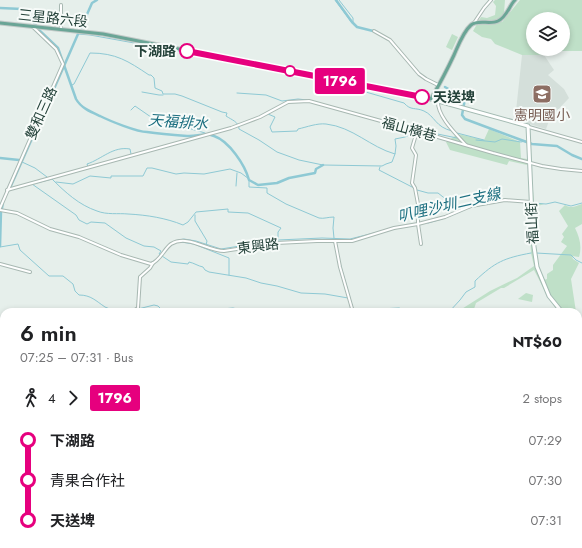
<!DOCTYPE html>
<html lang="en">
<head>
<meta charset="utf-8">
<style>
  :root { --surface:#fff; --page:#f2f2f2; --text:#202124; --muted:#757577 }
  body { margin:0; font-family:Jost,"Noto Sans TC",sans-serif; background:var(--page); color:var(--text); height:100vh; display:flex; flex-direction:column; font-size:15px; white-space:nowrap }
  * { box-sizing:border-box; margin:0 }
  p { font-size:13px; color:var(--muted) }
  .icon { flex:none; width:22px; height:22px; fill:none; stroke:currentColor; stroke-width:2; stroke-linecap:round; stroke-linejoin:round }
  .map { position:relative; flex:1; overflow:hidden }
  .drawer { position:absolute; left:0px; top:308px; width:582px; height:240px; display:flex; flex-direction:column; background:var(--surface); border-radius:12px 12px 0 0; box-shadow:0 2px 6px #0003 }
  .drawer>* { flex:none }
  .badge { padding:0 8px; border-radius:3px; font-size:14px; line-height:26px }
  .buttons { position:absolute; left:526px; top:12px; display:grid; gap:8px }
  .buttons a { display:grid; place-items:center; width:44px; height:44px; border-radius:50%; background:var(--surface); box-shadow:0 2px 6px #0003; font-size:20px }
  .map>.badge { position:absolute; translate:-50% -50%; box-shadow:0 0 0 2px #fff }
  .legs { display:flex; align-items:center; gap:6px; height:44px; padding:0 20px; font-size:13px }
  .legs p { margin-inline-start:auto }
  .overview { display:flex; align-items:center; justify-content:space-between; height:68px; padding:0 20px }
  h1 { font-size:22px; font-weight:600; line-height:30px }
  ul { padding:0 20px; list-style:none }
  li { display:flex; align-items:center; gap:14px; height:40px; font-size:15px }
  li i { display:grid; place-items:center; width:6px; height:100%; margin:0 5px; background:currentColor }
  li i::after { content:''; width:10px; height:10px; margin:-5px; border:3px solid; border-radius:50%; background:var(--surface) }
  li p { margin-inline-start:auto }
  li:first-child i { background:linear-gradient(#0000 50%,currentColor 0) }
  li:last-child i { background:linear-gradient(currentColor 50%,#0000 0) }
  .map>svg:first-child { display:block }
  .built { fill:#d4dfda }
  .green { fill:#bfe0c8; fill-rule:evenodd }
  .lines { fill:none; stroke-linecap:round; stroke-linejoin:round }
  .stream { stroke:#8ec9d4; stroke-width:1 }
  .canal { stroke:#8ec9d4; stroke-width:2.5 }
  .river { stroke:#8ec9d4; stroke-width:4.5 }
  .street-casing { stroke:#a8b8b2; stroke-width:4 }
  .secondary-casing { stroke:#a4bbb3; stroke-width:5 }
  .primary-casing { stroke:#c2cac8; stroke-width:5 }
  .street { stroke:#fff; stroke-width:2 }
  .secondary { stroke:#fff; stroke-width:3 }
  .primary { stroke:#6aa596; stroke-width:3 }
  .line-1-casing { stroke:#fff; stroke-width:9 }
  .line-1 { stroke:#e6007e; stroke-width:6 }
  .stop-1-dot { fill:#fff; stroke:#e6007e; stroke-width:2 }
  .labels { text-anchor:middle; stroke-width:4; stroke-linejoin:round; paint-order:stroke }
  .street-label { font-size:14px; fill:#24423a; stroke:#f7fbf9 }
  .stop-label { font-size:14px; font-weight:bold; fill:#24423a; stroke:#f7fbf9; text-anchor:end }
  .education-label { font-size:14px; fill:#785e54; stroke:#f7fbf9 }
  .water-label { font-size:15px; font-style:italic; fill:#1c6f80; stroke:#f7fbf9 }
</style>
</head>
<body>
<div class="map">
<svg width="582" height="548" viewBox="0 0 582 548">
  <rect width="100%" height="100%" fill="#e6efeb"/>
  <!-- built -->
  <polygon class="built" points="522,55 544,55 554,70 548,75 564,89 569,98 550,118 546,129 526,123 528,116 516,111"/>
  <!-- green -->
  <g class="green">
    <path d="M495,0h10l-1,13 -4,7 2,2 18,-22h62v51h-26l-12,4h-22l-27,-11 -4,-5 -9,-2 -9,-6 8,-14 6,1 8,-3 1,-9 -3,-4zM533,19h30v30h-30z"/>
    <polygon points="452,34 458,37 452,50 446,47"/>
    <polygon points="489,129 520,142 521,158 527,159 527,165 509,161 507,165 450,150 446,142 458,134 484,140"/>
    <path d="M529,190h4l1,12 10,2 -9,3 -2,12 3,34 3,15 5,12 3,-1v-5l6,-4v-5l14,-19 -6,-4 3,-5 -2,-3 6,-8 -9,-15 6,-6c6,4 11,1 17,-1v20l-7,4c5,10 7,19 4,29l-7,-1 1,3 6,4 -8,16 5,33h-18l-11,-17 -13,-25 -30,18h-3l-25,15 -3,9h-16l33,-21 27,-13 17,-12 -3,-13 -1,-18 -3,-2 3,-4z"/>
    <polygon points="526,293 533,295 532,302 518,299"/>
    <polygon points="578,366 582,366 582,403 578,406"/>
    <polygon points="582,414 582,462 578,463 578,415"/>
    <polygon points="582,491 582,548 468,548 455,544 578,544 578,494"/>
    <polygon points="4,535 4,544 20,544 12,548 0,548 0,537"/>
    <polygon points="285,544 356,544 350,548 283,548"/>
  </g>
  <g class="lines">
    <!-- stream -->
    <g class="stream">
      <polyline points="335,0 352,23"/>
      <polyline points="339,0 353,18 353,22"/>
      <path d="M78,34l12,1 94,17 147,30 73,21c7,8 11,4 20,8 11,5 11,16 28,20"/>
      <path d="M72,85l2,-1 16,-31c26,0 38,8 59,22h2l3,3 1,10 7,3 1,3h12l7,2 40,16 5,1 -1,3c6,4 13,6 13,13l20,11 18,12 22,8 24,5 59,1 4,-2 6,-2 3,-8"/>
      <polyline points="142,92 159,95 163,95"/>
      <polyline points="237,93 266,95 282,101 298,99 307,100"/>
      <polyline points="131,110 135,106 161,124 167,122 205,133"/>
      <path d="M268,114l7,3 -5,10 2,5 25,-1 1,-2c9,-2 19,-6 28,-5 27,3 44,23 69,30l1,-8 -1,-7 10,-2 11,-5"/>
      <polyline points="418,130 457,138"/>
      <polyline points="457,133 484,140"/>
      <polyline points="191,138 209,133"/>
      <polyline points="476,140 495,142 502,139 521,142 525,141"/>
      <polyline points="22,162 35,168 47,177"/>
      <path d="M87,167h1l-1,-3c15,-5 26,-18 43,-15l1,5"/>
      <polyline points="380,167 379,170 414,188"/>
      <polyline points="62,174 76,170"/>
      <path d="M56,182l17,2 17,-8 21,2v-2h32l4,-8h5l24,6 8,-1 20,1 26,-5 11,4 8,6v8l18,1v5l19,11 33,14c5,1 9,-1 15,-1l-1,11 1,10"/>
      <path d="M32,184l44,31 3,5 8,4 4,-2 14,1 21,15 18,8 10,1 7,4 -2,3 12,8 17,2 1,-2c5,1 9,4 14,5l2,3 4,2 37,6 15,5 16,3 24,7 24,1 23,4"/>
      <path d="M33,184l19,-5c13,13 27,26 45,32 10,4 21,2 31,3 19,1 38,4 55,11l5,-3 8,-10 32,-3v3l20,1 33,15 -3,4v8"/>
      <polyline points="236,186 237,173"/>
      <polyline points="417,190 428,193 438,193 452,204 467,206"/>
      <polyline points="532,203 546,204 555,202 571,206 582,203"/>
      <polyline points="469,208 497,202"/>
      <polyline points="195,215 195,221 207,241 206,245"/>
      <polyline points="428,223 442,219 462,211"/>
      <polyline points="394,229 411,226"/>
      <polyline points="178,240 184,239 196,241 221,249 278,240 322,238 350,239 374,233"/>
      <polyline points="181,242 194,244 229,258 229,275"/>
      <polyline points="334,242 336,250"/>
      <path d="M0,247l18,-3 2,6 29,26h14l10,8 2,7 4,4c12,0 17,6 26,12 4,2 8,3 12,5"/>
      <polyline points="536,253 571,255 576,260 582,263"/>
      <polyline points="340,263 354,312"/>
      <polyline points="138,309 154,305 158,306 164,312"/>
      <polyline points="187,312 205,309 212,310 233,308 237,309 242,312"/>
      <polyline points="357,312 361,310 399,308 405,310 410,309 417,312"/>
      <path d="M449,312l11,-12 6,-8 9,-5v-6c20,-19 29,-23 56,-28"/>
      <polyline points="0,349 4,351"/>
    </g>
    <!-- canal -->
    <g class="canal">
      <polyline points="336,0 352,22 357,27 373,31"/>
      <path d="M0,8l22,1 3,1 14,20 19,18 18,51c5,9 15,13 24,17 10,5 37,16 47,16 13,2 26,3 40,4 10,1 16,-4 27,0 15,5 31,29 35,44l9,5 19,-2 12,-5 26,-5 1,-4 7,-4"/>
      <polyline points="81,28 92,3 97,0"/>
      <polyline points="445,87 464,98 465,99 462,115 465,119 532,144 557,146 572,155 582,159"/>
      <polyline points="43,114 78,34"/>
      <polyline points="0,158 19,160"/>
      <polyline points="10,188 42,116"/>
      <polyline points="2,208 3,202"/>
      <polyline points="0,246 1,211"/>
    </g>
    <!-- river -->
    <g class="river">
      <polyline points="578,525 582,523"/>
      <polyline points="485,548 505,544"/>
    </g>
    <defs>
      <g id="street">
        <polyline points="474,23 484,8 491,0"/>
        <polyline points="61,29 61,5"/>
        <polyline points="374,31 390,40 419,74 426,79 438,85"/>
        <path d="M438,101c-1,15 18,33 28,44"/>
        <polyline points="529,127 582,142"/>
        <polyline points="417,131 412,148 416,155 412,183 415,188 418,204 418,224 421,244"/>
        <polyline points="7,190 231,128 260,117 288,102 309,101 417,131 493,153 542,166 561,169 582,171"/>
        <polyline points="0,208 63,64 56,49 33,27"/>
        <path d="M0,210l17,3 33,16 29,8 42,18 30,9c9,-3 13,-15 20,-20 17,-10 36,7 53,7l52,-8 41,-2h35l42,-13 24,-4 27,-7 26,-11 34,-6 26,2"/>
        <polyline points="335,241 340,267 353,312"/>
        <polyline points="0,264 30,272"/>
        <polyline points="132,312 138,308 140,277 150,268 153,263"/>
        <polyline points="578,325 582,329"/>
        <polyline points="578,334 582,339"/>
        <polyline points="0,351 3,355 4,375"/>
        <polyline points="578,404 582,402"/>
        <polyline points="578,439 582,438"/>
        <polyline points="578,447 582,446"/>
        <polyline points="578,460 582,459"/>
        <polyline points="0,539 4,537"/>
        <polyline points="59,548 59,544"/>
        <polyline points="291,548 295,544"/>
      </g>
      <g id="secondary">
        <polyline points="431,99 528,126 533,240 537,267 549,296 562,312"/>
        <polyline points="578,329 582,334"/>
      </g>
      <path id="primary" d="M0,23l103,11 328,65c8,-14 16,-29 23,-44 4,-9 9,-23 17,-30 7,-6 19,0 27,-4 9,-4 11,-15 17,-21"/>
    </defs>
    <!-- street casing -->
    <use href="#street" class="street-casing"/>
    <!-- secondary casing -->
    <use href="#secondary" class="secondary-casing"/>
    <!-- primary casing -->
    <use href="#primary" class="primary-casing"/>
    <!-- street -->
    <use href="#street" class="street"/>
    <!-- secondary -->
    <use href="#secondary" class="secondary"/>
    <!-- primary -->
    <use href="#primary" class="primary"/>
  </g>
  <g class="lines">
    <defs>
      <polyline id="line-1" points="187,51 422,97"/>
    </defs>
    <!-- line-1 casing -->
    <use href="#line-1" class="line-1-casing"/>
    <!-- line-1 -->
    <use href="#line-1" class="line-1"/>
  </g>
  <!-- icons -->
  <defs>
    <symbol id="school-square" viewBox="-11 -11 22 22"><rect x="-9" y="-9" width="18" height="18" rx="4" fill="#8d6e63" stroke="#f7fbf9"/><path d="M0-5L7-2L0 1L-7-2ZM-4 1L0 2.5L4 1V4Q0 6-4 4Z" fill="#fff"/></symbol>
  </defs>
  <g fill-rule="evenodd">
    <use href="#school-square" x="531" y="83" width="22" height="22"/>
  </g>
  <!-- markers -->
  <g class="stop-1-dot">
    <circle cx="187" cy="51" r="7"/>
    <circle cx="290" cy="71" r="5"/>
    <circle cx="422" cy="97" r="7"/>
  </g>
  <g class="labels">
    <!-- street labels -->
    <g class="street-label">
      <text transform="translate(53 18) rotate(6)" y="5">三星路六段</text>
      <text transform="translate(41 113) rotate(-66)" y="5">雙和三路</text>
      <text transform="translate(409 129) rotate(15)" y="5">福山橫巷</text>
      <text transform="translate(532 223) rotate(-93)" y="5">福山街</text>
      <text transform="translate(258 246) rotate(-7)" y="5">東興路</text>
    </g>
    <!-- stop labels -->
    <g class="stop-label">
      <text x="176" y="56">下湖路</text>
      <text x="433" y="102" text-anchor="start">天送埤</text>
    </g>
    <!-- education labels -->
    <g class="education-label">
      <text x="542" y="120">憲明國小</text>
    </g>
    <!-- water labels -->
    <g class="water-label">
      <text transform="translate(178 122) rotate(4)" y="5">天福排水</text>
      <text transform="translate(449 205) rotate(-13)" y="5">叭哩沙圳二支線</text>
    </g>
  </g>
</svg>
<div class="buttons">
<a><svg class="icon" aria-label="layers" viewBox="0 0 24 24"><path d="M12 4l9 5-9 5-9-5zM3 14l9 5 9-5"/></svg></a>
</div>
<b class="badge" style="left:340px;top:81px;background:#e6007e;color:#fff">1796</b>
<section class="drawer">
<div class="overview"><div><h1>6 min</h1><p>07:25 – 07:31 · Bus</p></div><b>NT$60</b></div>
<div class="legs"><svg class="icon" aria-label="walk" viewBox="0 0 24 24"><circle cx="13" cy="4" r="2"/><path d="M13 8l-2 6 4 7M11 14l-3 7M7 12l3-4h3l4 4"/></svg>4<svg class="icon" aria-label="forward" viewBox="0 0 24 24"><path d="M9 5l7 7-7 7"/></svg><b class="badge" style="background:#e6007e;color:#fff">1796</b><p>2 stops</p></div>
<ul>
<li><i style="color:#e6007e"></i><b>下湖路</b><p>07:29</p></li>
<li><i style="color:#e6007e"></i><span>青果合作社</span><p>07:30</p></li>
<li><i style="color:#e6007e"></i><b>天送埤</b><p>07:31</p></li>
</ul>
</section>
</div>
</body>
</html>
